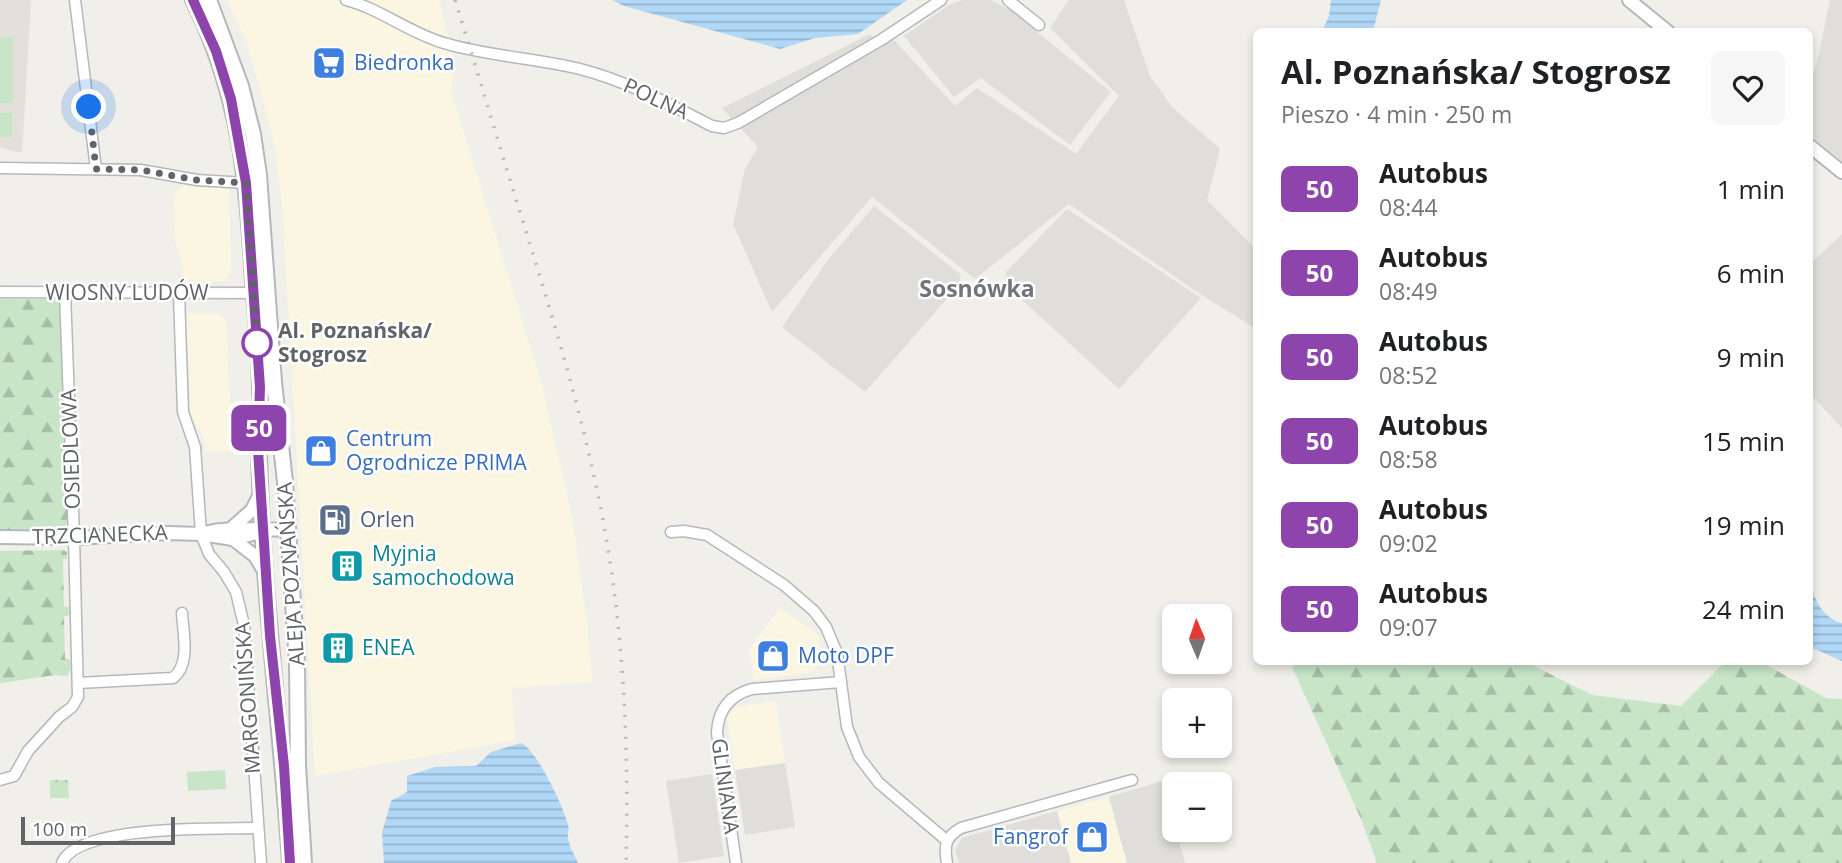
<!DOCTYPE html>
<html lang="pl">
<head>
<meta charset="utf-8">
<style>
  :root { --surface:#fff; --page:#f6f6f6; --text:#202124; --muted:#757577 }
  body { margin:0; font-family:"Open Sans",sans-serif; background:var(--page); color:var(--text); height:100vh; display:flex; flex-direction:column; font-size:26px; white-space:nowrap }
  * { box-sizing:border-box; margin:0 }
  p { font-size:23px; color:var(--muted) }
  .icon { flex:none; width:38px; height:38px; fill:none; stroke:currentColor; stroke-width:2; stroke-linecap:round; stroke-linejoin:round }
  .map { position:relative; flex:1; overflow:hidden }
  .drawer { position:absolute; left:1253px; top:28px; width:560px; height:637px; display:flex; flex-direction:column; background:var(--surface); border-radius:10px; box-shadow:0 4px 10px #0003 }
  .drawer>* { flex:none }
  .badge { padding:0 14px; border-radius:10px; font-size:24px; line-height:46px }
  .needle { width:46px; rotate:358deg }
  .controls { position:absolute; left:1162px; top:604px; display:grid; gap:14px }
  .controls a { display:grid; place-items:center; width:70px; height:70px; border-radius:10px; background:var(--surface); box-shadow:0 4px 10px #0003; font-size:35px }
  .scale { position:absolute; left:21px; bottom:18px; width:154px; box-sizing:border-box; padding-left:7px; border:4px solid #606367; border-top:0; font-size:19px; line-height:24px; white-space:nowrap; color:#606367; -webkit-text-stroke:5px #fff; paint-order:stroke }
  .you { position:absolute; width:35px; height:35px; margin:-18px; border:5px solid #fff; border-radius:50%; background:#1a73e8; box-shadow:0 0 0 10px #1a73e833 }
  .map>.badge { position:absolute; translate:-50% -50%; box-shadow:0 0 0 4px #fff }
  .round { display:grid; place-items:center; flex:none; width:74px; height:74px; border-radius:10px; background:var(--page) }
  .head { display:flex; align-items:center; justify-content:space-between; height:119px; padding:0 28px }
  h1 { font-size:33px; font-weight:700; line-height:52px }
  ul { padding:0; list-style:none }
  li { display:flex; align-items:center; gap:21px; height:84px; padding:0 28px }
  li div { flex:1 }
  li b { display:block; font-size:26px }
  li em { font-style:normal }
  li .badge { min-width:77px; font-weight:700; text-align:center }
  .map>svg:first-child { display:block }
  .commercial { fill:#fbf6e2 }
  .industrial { fill:#dfdeda }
  .education { fill:#e3e0da }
  .grass { fill:#c8e5c8 }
  .forest { fill:url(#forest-firs) }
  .park { fill:url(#park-crowns) }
  .water { fill:url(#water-rules) }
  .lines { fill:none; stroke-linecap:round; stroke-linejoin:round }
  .minor-casing { stroke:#b5b8bb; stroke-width:13 }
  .tertiary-casing { stroke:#b5b8bb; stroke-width:16 }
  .secondary-casing { stroke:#b5b7bb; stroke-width:18 }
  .minor { stroke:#fff; stroke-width:10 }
  .tertiary { stroke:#fff; stroke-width:12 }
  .secondary { stroke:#fff; stroke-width:14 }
  .rail { stroke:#b6b7b7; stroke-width:3.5; stroke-dasharray:2 9; stroke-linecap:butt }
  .line-casing { stroke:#fff; stroke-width:16 }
  .line { stroke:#8e44ad; stroke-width:10 }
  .walk { stroke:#606367; stroke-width:7; stroke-dasharray:0 12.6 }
  .stop-dot { fill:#fff; stroke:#8e44ad; stroke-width:3.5 }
  .labels { text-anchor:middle; stroke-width:5; stroke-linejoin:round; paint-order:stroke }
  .shop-label { font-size:21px; fill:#366cbe; stroke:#fff; text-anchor:start }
  .street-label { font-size:21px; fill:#606367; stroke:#fff }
  .stop-label { font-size:21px; font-weight:bold; fill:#606367; stroke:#fff; text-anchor:start }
  .service-label { font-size:21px; fill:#4e5e75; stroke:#fff; text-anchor:start }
  .culture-label { font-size:21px; fill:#0d838f; stroke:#fff; text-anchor:start }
  .neighbourhood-label { font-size:23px; font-weight:bold; fill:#717579; stroke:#fff }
</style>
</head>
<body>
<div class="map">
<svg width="1842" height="863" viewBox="0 0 1842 863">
  <defs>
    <pattern id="forest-firs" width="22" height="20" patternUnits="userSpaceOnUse" patternTransform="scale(1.75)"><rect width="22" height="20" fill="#c8e5c8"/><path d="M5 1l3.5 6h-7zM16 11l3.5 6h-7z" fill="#a6bda6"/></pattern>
    <pattern id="park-crowns" width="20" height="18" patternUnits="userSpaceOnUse" patternTransform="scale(1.75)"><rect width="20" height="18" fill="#c8e5c8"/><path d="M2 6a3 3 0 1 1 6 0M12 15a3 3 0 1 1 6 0" fill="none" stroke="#a6bda6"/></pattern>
    <pattern id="water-rules" width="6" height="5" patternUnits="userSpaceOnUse" patternTransform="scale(1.75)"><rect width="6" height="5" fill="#b1d8f7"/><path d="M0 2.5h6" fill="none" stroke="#93b3cc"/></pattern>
  </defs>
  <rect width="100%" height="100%" fill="#f0efe9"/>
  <!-- commercial -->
  <g class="commercial">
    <polygon points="227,0 439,0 454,59 452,94 542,385 572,516 588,631 592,682 512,688 515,740 315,776 282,202 274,142 247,43"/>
    <polygon points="185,182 229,188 231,273 223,281 182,284 183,270 175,241 174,195"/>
    <polygon points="186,313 218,313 226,321 233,451 205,452 204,438 191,417"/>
    <polygon points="780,608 818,635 822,659 813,672 754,680 749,650"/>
    <polygon points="776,701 785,763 735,770 727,718 736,707"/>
    <polygon points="1109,797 1127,863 1071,863 1057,811"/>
  </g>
  <!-- industrial -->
  <g class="industrial">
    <polygon points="962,0 991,0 1010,10 1111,92 1070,145 981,78 954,97 904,36 949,5"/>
    <polygon points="1069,0 1124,0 1150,76 1172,107 1220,149 1207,200 1256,249 1256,324 1253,327 1197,292 1069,204 975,279 872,197 772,312 733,224 745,169 758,147 722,108 868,35 895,41 955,106 977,88 1076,154 1119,96 1050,28"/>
    <polygon points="1830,0 1842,0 1842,161 1810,135 1810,85 1818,58"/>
    <polygon points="874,206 960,274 960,284 865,392 782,327 827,261"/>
    <polygon points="1067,209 1201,298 1119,389 1005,284 1006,272"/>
    <polygon points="1842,234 1842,428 1810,394 1810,264"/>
    <polygon points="785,763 795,827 745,835 735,770"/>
    <polygon points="712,774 724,856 679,863 666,781"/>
    <polygon points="1162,781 1185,863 1127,863 1109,797"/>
    <polygon points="1057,811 1071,863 959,863 955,850 962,838"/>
  </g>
  <!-- education -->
  <polygon class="education" points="0,0 31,0 22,153 0,148"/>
  <!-- grass -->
  <g class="grass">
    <rect x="0" y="37" width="13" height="66"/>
    <rect x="0" y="113" width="12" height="24"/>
    <polygon points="225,770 226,789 188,791 187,772"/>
  </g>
  <!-- forest -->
  <g class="forest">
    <polygon points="0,299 53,299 60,304 69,515 66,526 49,530 0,531"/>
    <polygon points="63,550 67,552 67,559 63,559 64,607 69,607 72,611 69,615 64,616 65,659 70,660 72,667 67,676 55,675 0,683 0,551"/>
    <polygon points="1299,662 1526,662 1592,695 1681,706 1725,662 1761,662 1826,698 1842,699 1842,863 1377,863 1362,821 1292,667"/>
  </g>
  <!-- park -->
  <polygon class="park" points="50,780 68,780 69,798 50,798"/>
  <!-- water -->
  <g class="water">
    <polygon points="612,0 907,0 858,34 815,38 780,49 624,6"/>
    <polygon points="1331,0 1381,0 1373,31 1322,31 1329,16"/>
    <path d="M1810,584c6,18 13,34 32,39v38l-32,-14z"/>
    <path d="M521,743c16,7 43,65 47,82 2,9 -1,3 0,12 0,8 7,18 10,26h-194l-2,-30 9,-32 16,-9v-16l28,-9 41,-1 15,-14z"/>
  </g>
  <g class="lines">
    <defs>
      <g id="minor">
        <polyline points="75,0 96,169"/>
        <path d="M346,0c35,9 63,33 98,43 42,13 92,15 136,26 47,12 89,35 132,57l12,2 14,-5 143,-83 60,-40"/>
        <polyline points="1008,0 1039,25"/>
        <polyline points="0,168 141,170 197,180 246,183"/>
        <polyline points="0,292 254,293"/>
        <polyline points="179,294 183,412 195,447 201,534 209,554 224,572 236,592 244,625 261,863"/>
        <polyline points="671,532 684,531 707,535 784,585 814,611 826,627 837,653 847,727 859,757 879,783 946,840"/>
        <path d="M78,683l95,-5c18,-14 10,-45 9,-65"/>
        <polyline points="0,780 14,776 28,751 59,717 72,707 78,697 74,538 65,292"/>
        <path d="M62,863c15,-39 158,-34 196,-35"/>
        <path d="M736,863l-19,-130c1,-24 13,-38 35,-44l89,-7"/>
        <path d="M947,863c-3,-17 -2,-26 14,-35l171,-48"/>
      </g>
      <g id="tertiary">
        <polyline points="1629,0 1668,32"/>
        <polyline points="1810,146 1842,172"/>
        <polyline points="233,527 252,510 260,494"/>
        <path d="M204,533c29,-7 55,-2 84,-4"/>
        <polyline points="0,537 74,538 169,533 201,534 233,539 264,531"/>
        <polyline points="233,539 255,556 264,571"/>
      </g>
      <g id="secondary">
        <path d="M193,0c47,94 54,180 60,282 3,41 8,82 7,122 0,16 -2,32 -1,47 3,138 22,275 31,412"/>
        <polyline points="209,0 241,86 253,134 259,175 274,382 285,482 297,663 298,766 304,863"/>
      </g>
    </defs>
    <!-- minor casing -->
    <use href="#minor" class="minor-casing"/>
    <!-- tertiary casing -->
    <use href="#tertiary" class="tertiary-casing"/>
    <!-- secondary casing -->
    <use href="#secondary" class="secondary-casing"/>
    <!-- minor -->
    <use href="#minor" class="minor"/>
    <!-- tertiary -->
    <use href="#tertiary" class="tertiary"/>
    <!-- secondary -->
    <use href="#secondary" class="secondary"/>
    <!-- rail -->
    <path class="rail" d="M455,0c24,76 46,152 70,228 30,97 59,192 78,292 21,113 26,228 23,343"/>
  </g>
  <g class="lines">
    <defs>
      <polyline id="line" points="193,0 216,51 231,99 246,183 260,387 258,450 270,636 284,766 290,863"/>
    </defs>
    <!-- line casing -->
    <use href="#line" class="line-casing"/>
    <!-- line -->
    <use href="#line" class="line"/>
    <!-- walk -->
    <polyline class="walk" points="89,107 96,169 141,170 197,180 246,183 258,349 257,343"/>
  </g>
  <!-- icons -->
  <defs>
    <symbol id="supermarket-square" viewBox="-11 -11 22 22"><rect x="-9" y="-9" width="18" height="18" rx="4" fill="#3f7fe0" stroke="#fff"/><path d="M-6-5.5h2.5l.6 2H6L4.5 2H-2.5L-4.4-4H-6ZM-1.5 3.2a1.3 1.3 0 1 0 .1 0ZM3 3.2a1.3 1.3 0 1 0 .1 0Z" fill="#fff"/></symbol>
    <symbol id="shop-square" viewBox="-11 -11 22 22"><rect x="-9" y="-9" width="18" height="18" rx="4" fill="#3f7fe0" stroke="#fff"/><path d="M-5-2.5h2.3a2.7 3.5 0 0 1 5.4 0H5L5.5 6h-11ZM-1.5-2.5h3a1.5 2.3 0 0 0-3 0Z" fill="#fff"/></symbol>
    <symbol id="fuel-square" viewBox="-11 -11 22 22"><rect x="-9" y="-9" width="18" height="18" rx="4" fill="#5c6f8a" stroke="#fff"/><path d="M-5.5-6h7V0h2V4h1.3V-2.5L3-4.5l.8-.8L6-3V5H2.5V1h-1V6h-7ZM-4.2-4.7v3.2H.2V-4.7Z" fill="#fff"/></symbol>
    <symbol id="building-square" viewBox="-11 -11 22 22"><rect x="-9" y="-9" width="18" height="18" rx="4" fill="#0f9aa8" stroke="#fff"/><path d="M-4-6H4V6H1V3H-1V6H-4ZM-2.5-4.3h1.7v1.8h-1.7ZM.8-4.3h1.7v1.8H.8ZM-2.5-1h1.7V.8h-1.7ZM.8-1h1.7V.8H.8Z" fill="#fff"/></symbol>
  </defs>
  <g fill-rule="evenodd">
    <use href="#supermarket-square" x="310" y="44" width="38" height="38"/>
    <use href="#shop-square" x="302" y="432" width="38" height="38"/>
    <use href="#fuel-square" x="316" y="501" width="38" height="38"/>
    <use href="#building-square" x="328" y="547" width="38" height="38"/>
    <use href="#building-square" x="319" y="629" width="38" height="38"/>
    <use href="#shop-square" x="754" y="637" width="38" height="38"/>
    <use href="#shop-square" x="1073" y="818" width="38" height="38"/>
  </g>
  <!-- markers -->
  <circle class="stop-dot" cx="257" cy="343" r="14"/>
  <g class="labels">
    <!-- shop labels -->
    <g class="shop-label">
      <text x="354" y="70">Biedronka</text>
      <text x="346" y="446">Centrum<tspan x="346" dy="24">Ogrodnicze PRIMA</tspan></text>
      <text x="798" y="663">Moto DPF</text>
      <text x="1068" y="844" text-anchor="end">Fangrof</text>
    </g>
    <!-- street labels -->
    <g class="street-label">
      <text transform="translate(656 99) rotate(25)" y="7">POLNA</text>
      <text x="127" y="300">WIOSNY LUDÓW</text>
      <text transform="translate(71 449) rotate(-92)" y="7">OSIEDLOWA</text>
      <text transform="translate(100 535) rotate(-2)" y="7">TRZCIANECKA</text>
      <text transform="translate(291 574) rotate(-94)" y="7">ALEJA POZNAŃSKA</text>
      <text transform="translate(248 698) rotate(-94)" y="7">MARGONIŃSKA</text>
      <text transform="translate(725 786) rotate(82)" y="7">GLINIANA</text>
    </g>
    <!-- stop labels -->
    <g class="stop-label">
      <text x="278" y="338">Al. Poznańska/<tspan x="278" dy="24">Stogrosz</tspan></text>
    </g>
    <!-- service labels -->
    <g class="service-label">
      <text x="360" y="527">Orlen</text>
    </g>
    <!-- culture labels -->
    <g class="culture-label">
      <text x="372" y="561">Myjnia<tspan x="372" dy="24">samochodowa</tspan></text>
      <text x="362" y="655">ENEA</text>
    </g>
    <!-- neighbourhood labels -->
    <g class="neighbourhood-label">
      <text x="977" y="297">Sosnówka</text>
    </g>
  </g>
</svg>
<div class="controls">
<a><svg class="needle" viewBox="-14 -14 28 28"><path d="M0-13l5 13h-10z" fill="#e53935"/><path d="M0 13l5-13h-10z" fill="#757577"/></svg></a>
<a>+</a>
<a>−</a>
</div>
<div class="scale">100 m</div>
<div class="you" style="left:89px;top:107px"></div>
<b class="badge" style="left:259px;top:428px;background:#8e44ad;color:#fff">50</b>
<section class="drawer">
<div class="head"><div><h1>Al. Poznańska/ Stogrosz</h1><p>Pieszo · 4 min · 250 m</p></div><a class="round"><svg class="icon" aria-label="heart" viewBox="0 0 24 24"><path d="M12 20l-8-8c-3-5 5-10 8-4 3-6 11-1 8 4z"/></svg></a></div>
<ul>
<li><span class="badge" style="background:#8e44ad;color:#fff">50</span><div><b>Autobus</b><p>08:44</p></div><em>1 min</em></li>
<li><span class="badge" style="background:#8e44ad;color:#fff">50</span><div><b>Autobus</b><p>08:49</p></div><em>6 min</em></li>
<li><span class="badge" style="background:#8e44ad;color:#fff">50</span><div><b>Autobus</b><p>08:52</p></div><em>9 min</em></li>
<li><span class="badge" style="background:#8e44ad;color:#fff">50</span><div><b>Autobus</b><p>08:58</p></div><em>15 min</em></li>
<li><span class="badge" style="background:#8e44ad;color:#fff">50</span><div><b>Autobus</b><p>09:02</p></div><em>19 min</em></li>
<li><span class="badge" style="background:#8e44ad;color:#fff">50</span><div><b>Autobus</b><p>09:07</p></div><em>24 min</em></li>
</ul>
</section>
</div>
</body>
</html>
